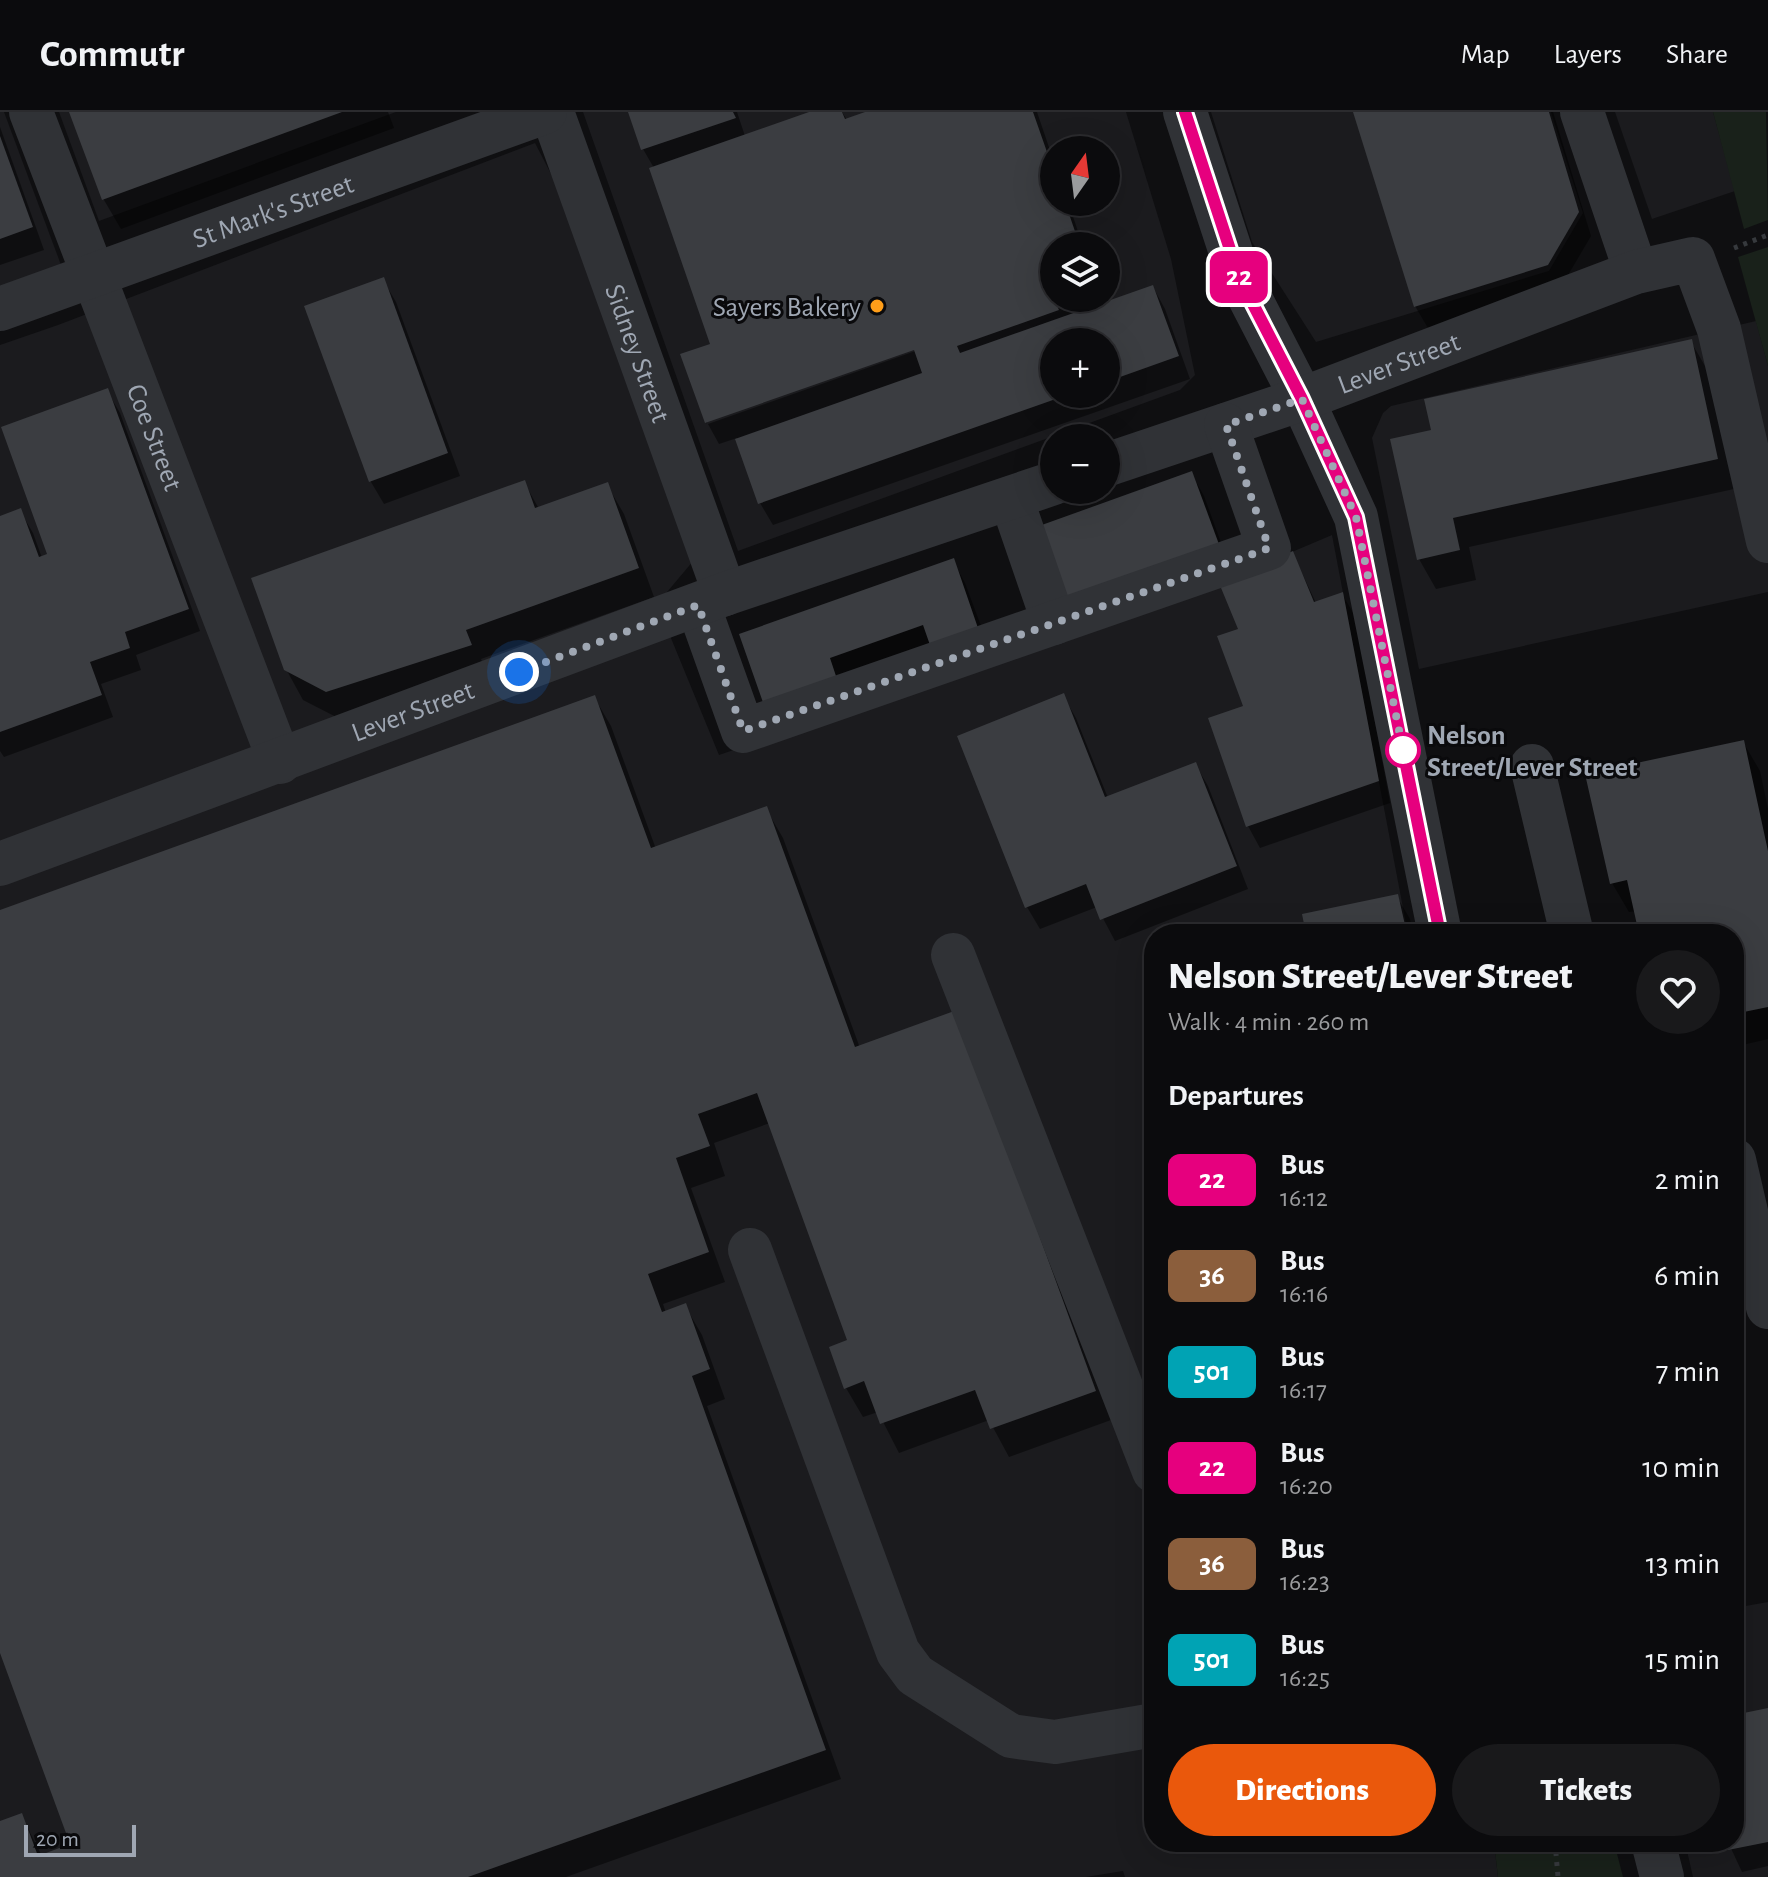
<!DOCTYPE html>
<html lang="en">
<head>
<meta charset="utf-8">
<style>
  :root { --surface:#0b0b0d; --page:#19191b; --text:#f1f3f6; --muted:#9a9b9d; --line:#2b2b2e; --accent:#ea580c }
  body { margin:0; font-family:"Alegreya Sans",sans-serif; background:var(--page); color:var(--text); height:100vh; display:flex; flex-direction:column; font-size:30px; white-space:nowrap }
  * { box-sizing:border-box; margin:0 }
  p { font-size:26px; color:var(--muted) }
  .icon { flex:none; width:44px; height:44px; fill:none; stroke:currentColor; stroke-width:2; stroke-linecap:round; stroke-linejoin:round }
  .map { position:relative; flex:1; overflow:hidden }
  .details { position:absolute; left:1144px; top:812px; width:600px; height:928px; display:flex; flex-direction:column; background:var(--surface); border-radius:32px; box-shadow:0 8px 32px #0002,0 0 0 2px var(--line) }
  .details>* { flex:none }
  .badge { padding:0 16px; border-radius:12px; font-size:28px; line-height:52px }
  .needle { width:52px; rotate:14deg }
  .controls { position:absolute; left:1040px; top:24px; display:grid; gap:16px }
  .controls a { display:grid; place-items:center; width:80px; height:80px; border-radius:50%; background:var(--surface); box-shadow:0 8px 32px #0002,0 0 0 2px var(--line); font-size:40px }
  .scale { position:absolute; left:24px; bottom:20px; width:112px; box-sizing:border-box; padding-left:8px; border:4px solid #9fa7b3; border-top:0; font-size:22px; line-height:28px; white-space:nowrap; color:#9fa7b3; -webkit-text-stroke:6px #0a0a0c; paint-order:stroke }
  .you { position:absolute; width:40px; height:40px; margin:-20px; border:6px solid #fff; border-radius:50%; background:#1a73e8; box-shadow:0 0 0 12px #1a73e833 }
  .map>.badge { position:absolute; translate:-50% -50%; box-shadow:0 0 0 4px #fff }
  h2 { padding:0 24px; font-size:30px; line-height:72px }
  .round { display:grid; place-items:center; flex:none; width:84px; height:84px; border-radius:42px; background:var(--page) }
  .overview { display:flex; align-items:center; justify-content:space-between; height:136px; padding:0 24px }
  h1 { font-size:38px; font-weight:800; line-height:60px }
  .action { display:flex; gap:16px; margin-top:auto; padding:16px 24px }
  .action a { flex:1; height:92px; border-radius:48px; background:var(--accent); color:#fff; font-size:32px; font-weight:800; line-height:92px; text-align:center }
  .action a+a { background:var(--page); color:var(--text) }
  ul { padding:0; list-style:none }
  li { display:flex; align-items:center; gap:24px; height:96px; padding:0 24px }
  li div { flex:1 }
  li b { display:block; font-size:30px }
  li em { font-style:normal }
  li .badge { min-width:88px; font-weight:700; text-align:center }
  header { display:flex; align-items:center; gap:48px; box-sizing:border-box; height:112px; padding:0 40px; background:var(--surface); border-bottom:2px solid var(--line) }
  header strong { font-size:38px }
  nav { display:flex; gap:44px; margin-inline-start:auto; font-size:28px }
  .map>svg:first-child { display:block }
  .built { fill:#1b1b1e; fill-rule:evenodd }
  .green { fill:#19211a }
  .shadow { fill:#0007; fill-rule:evenodd }
  .building { fill:#3b3d41 }
  .lines { fill:none; stroke-linecap:round; stroke-linejoin:round }
  .path { stroke:#36393d; stroke-width:5; stroke-dasharray:4 6; stroke-linecap:butt }
  .minor { stroke:#303236; stroke-width:44 }
  .line-casing { stroke:#fff; stroke-width:18 }
  .line { stroke:#e6007e; stroke-width:12 }
  .walk { stroke:#9fa7b3; stroke-width:8; stroke-dasharray:0 14.4 }
  .poi-dot { fill:#ff9e19; stroke:#0a0a0c; stroke-width:3 }
  .stop-dot { fill:#fff; stroke:#e6007e; stroke-width:4 }
  .labels { text-anchor:middle; stroke-width:6; stroke-linejoin:round; paint-order:stroke }
  .street-label { font-size:28px; fill:#9fa7b3; stroke:#0a0a0c }
  .poi-label { font-size:28px; fill:#9fa7b3; stroke:#0a0a0c; text-anchor:end }
  .stop-label { font-size:28px; font-weight:bold; fill:#9fa7b3; stroke:#0a0a0c; text-anchor:start }
</style>
</head>
<body>
<header>
<strong>Commutr</strong>
<nav><a>Map</a><a>Layers</a><a>Share</a></nav>
</header>
<div class="map">
<svg width="1768" height="1765" viewBox="0 0 1768 1765">
  <rect width="100%" height="100%" fill="#0f0f11"/>
  <!-- built -->
  <g class="built">
    <polygon points="0,0 4,0 64,161 0,184"/>
    <polygon points="59,0 396,0 99,109"/>
    <path d="M583,0h543l45,147 24,116 -15,15 -442,161zM1054,38h52v52h-52zM1054,134h52v52h-52zM1054,230h52v52h-52z"/>
    <polygon points="1211,0 1551,0 1583,101 1549,159 1316,230 1252,130"/>
    <polygon points="1615,0 1713,0 1735,79 1652,107"/>
    <polygon points="535,31 565,89 694,448 657,492 719,643 1219,471 1332,423 1408,822 1154,822 1154,1730 1494,1730 1498,1765 1125,1765 1123,1759 1086,1765 0,1765 0,233 58,213"/>
    <polygon points="1756,209 1768,254 1768,480 1419,557 1372,326 1383,301 1391,294"/>
    <polygon points="1768,1490 1768,1765 1693,1765 1685,1730 1734,1730 1734,1496"/>
  </g>
  <!-- green -->
  <g class="green">
    <polygon points="1713,0 1766,0 1768,108 1744,117"/>
    <polygon points="1768,135 1768,254 1738,145"/>
    <polygon points="1494,1730 1614,1730 1623,1765 1498,1765"/>
  </g>
  <!-- shadow -->
  <g class="shadow">
    <polygon points="71,0 388,0 394,16 121,117 104,88"/>
    <path d="M630,0h107l8,24 70,-24h27l5,8 20,-8h170l17,50v40h14l15,44h-29v52h47l2,6 50,-17 12,22 25,70 -417,146 -13,-22 -23,-65 -18,6 -11,-20 216,-76 -2,-3 -215,75v4l-24,-68 30,-11 -59,-177 -11,-19zM1054,230h52v52h-52z"/>
    <polygon points="1355,0 1553,0 1591,124 1561,175 1428,216 1415,194"/>
    <polygon points="0,15 44,138 0,153"/>
    <polygon points="383,168 396,190 460,364 384,392 371,370 307,195"/>
    <polygon points="1691,230 1708,259 1734,377 1469,435 1476,468 1436,477 1419,447 1433,319"/>
    <polygon points="107,279 120,301 200,519 136,543 141,558 101,572 113,605 4,645 0,639 0,406 20,399 33,421 42,446 50,443"/>
    <polygon points="1191,361 1204,384 1231,458 1068,490"/>
    <polygon points="524,370 539,397 607,373 624,402 654,485 481,547 487,563 344,609 303,588 286,557"/>
    <polygon points="1293,442 1316,491 1342,482 1355,504 1390,691 1260,736 1248,714 1246,595"/>
    <polygon points="953,449 965,471 991,541 767,595"/>
    <polygon points="1063,584 1076,606 1108,686 1195,652 1208,674 1248,777 1115,829 1097,795 1040,817 1027,795"/>
    <polygon points="594,585 611,614 656,737 766,697 783,726 860,936 956,900 1111,1308 1009,1345 989,1308 899,1341 878,1300 863,1305 846,1276 849,1229 770,1011 714,1031 725,1064 691,1076 725,1170 663,1192 666,1201 685,1194 702,1223 725,1287 707,1294 841,1667 566,1765 0,1765 0,1711 21,1703 42,1744 73,1734 0,1535 0,800"/>
    <polygon points="1743,630 1760,659 1768,697 1768,927 1738,934 1734,927 1734,822 1641,822 1636,799 1629,800 1612,771"/>
    <polygon points="1397,785 1410,807 1413,822 1308,822"/>
    <polygon points="1768,1598 1768,1754 1742,1760 1728,1730 1734,1730 1734,1605"/>
  </g>
  <!-- building -->
  <g class="building">
    <polygon points="69,0 342,0 102,88"/>
    <polygon points="628,0 733,0 736,6 641,38"/>
    <polygon points="809,0 842,0 845,7 865,0 1033,0 1054,60 1054,90 1065,90 1080,134 1054,134 1054,186 1063,186 1055,189 1059,198 957,234 960,241 1153,173 1179,244 1106,270 1106,230 1054,230 1054,282 1070,282 758,392 735,327 922,261 914,238 705,311 680,242 710,232 649,56"/>
    <polygon points="1353,0 1549,0 1579,100 1548,153 1414,195"/>
    <polygon points="0,24 33,115 0,127"/>
    <polygon points="384,165 448,341 369,370 304,194"/>
    <polygon points="1692,227 1718,347 1453,406 1460,438 1417,448 1390,327 1431,318 1424,287"/>
    <polygon points="108,276 189,497 125,520 130,536 90,550 102,583 0,620 0,404 21,396 39,445 47,442 1,315"/>
    <polygon points="1192,359 1220,435 1066,491 1039,414"/>
    <polygon points="525,368 535,396 608,370 639,456 466,518 472,533 326,580 284,558 251,466"/>
    <polygon points="1293,439 1314,490 1343,480 1379,669 1246,715 1208,606 1243,594 1217,524 1238,517 1219,471"/>
    <polygon points="954,446 979,519 931,536 923,513 830,546 838,570 765,596 739,522"/>
    <polygon points="1064,581 1105,685 1196,650 1237,754 1100,808 1086,772 1025,796 957,624"/>
    <polygon points="595,583 651,736 767,694 855,935 957,898 1096,1279 990,1317 975,1278 880,1312 864,1269 844,1277 829,1235 847,1228 757,981 698,1002 710,1034 676,1046 709,1140 648,1162 662,1200 686,1191 710,1257 692,1264 826,1638 468,1765 0,1765 0,1709 22,1701 38,1744 70,1732 0,1541 0,798"/>
    <polygon points="1744,628 1768,739 1768,895 1734,902 1734,822 1639,822 1627,768 1610,772 1585,662"/>
    <polygon points="1398,782 1407,822 1306,822 1302,802"/>
    <polygon points="1768,1596 1768,1730 1728,1738 1726,1730 1734,1730 1734,1603"/>
  </g>
  <g class="lines">
    <!-- path -->
    <g class="path">
      <polyline points="1734,136 1768,123"/>
      <polyline points="1555,1730 1558,1765"/>
    </g>
    <!-- minor -->
    <g class="minor">
      <path id="s1" d="M31,0l249,650"/>
      <path id="s2" d="M552,0l173,482"/>
      <polyline points="1185,0 1239,165 1302,287 1356,405 1440,822"/>
      <polyline points="1582,0 1636,160"/>
      <path id="s3" d="M0,197l545,-197"/>
      <path id="s4" d="M1106,353l196,-66 334,-127 57,-13 26,70 49,212"/>
      <polyline points="1011,386 1054,511"/>
      <polyline points="698,493 743,619 1269,436 1226,313"/>
      <polyline points="1532,654 1572,822"/>
      <path id="s5" d="M0,752l725,-270 329,-111"/>
      <polyline points="953,843 1154,1359"/>
      <polyline points="1734,1048 1768,1195"/>
      <polyline points="750,1138 898,1540 915,1563 1011,1624 1055,1630 1154,1613"/>
      <polyline points="1653,1730 1662,1765"/>
    </g>
  </g>
  <g class="lines">
    <defs>
      <polyline id="line" points="1185,0 1239,165 1302,287 1356,405 1440,822"/>
    </defs>
    <!-- line casing -->
    <use href="#line" class="line-casing"/>
    <!-- line -->
    <use href="#line" class="line"/>
    <!-- walk -->
    <polyline class="walk" points="519,560 698,493 743,619 1242,446 1269,436 1226,313 1302,287 1356,405 1404,643 1403,638"/>
  </g>
  <!-- markers -->
  <circle class="poi-dot" cx="877" cy="194" r="8"/>
  <circle class="stop-dot" cx="1403" cy="638" r="16"/>
  <g class="labels">
    <!-- street labels -->
    <g class="street-label">
      <text dy="10" stroke="none"><textPath href="#s3" startOffset="290">St Mark's Street</textPath></text>
      <text dy="10" stroke="none"><textPath href="#s2" startOffset="256">Sidney Street</textPath></text>
      <text dy="10" stroke="none"><textPath href="#s4" startOffset="310">Lever Street</textPath></text>
      <text dy="10" stroke="none"><textPath href="#s1" startOffset="348">Coe Street</textPath></text>
      <text dy="10" stroke="none"><textPath href="#s5" startOffset="440">Lever Street</textPath></text>
    </g>
    <!-- poi labels -->
    <g class="poi-label">
      <text x="861" y="204">Sayers Bakery</text>
    </g>
    <!-- stop labels -->
    <g class="stop-label">
      <text x="1427" y="632">Nelson<tspan x="1427" dy="32">Street/Lever Street</tspan></text>
    </g>
  </g>
</svg>
<div class="controls">
<a><svg class="needle" viewBox="-14 -14 28 28"><path d="M0-13l5 13h-10z" fill="#e53935"/><path d="M0 13l5-13h-10z" fill="#9a9b9d"/></svg></a>
<a><svg class="icon" aria-label="layers" viewBox="0 0 24 24"><path d="M12 4l9 5-9 5-9-5zM3 14l9 5 9-5"/></svg></a>
<a>+</a>
<a>−</a>
</div>
<div class="scale">20 m</div>
<div class="you" style="left:519px;top:560px"></div>
<b class="badge" style="left:1239px;top:165px;background:#e6007e;color:#fff">22</b>
<section class="details">
<div class="overview"><div><h1>Nelson Street/Lever Street</h1><p>Walk · 4 min · 260 m</p></div><a class="round"><svg class="icon" aria-label="heart" viewBox="0 0 24 24"><path d="M12 20l-8-8c-3-5 5-10 8-4 3-6 11-1 8 4z"/></svg></a></div>
<h2>Departures</h2>
<ul>
<li><span class="badge" style="background:#e6007e;color:#fff">22</span><div><b>Bus</b><p>16:12</p></div><em>2 min</em></li>
<li><span class="badge" style="background:#8b5e3c;color:#fff">36</span><div><b>Bus</b><p>16:16</p></div><em>6 min</em></li>
<li><span class="badge" style="background:#00a3b4;color:#fff">501</span><div><b>Bus</b><p>16:17</p></div><em>7 min</em></li>
<li><span class="badge" style="background:#e6007e;color:#fff">22</span><div><b>Bus</b><p>16:20</p></div><em>10 min</em></li>
<li><span class="badge" style="background:#8b5e3c;color:#fff">36</span><div><b>Bus</b><p>16:23</p></div><em>13 min</em></li>
<li><span class="badge" style="background:#00a3b4;color:#fff">501</span><div><b>Bus</b><p>16:25</p></div><em>15 min</em></li>
</ul>
<div class="action"><a>Directions</a><a>Tickets</a></div>
</section>
</div>
</body>
</html>
